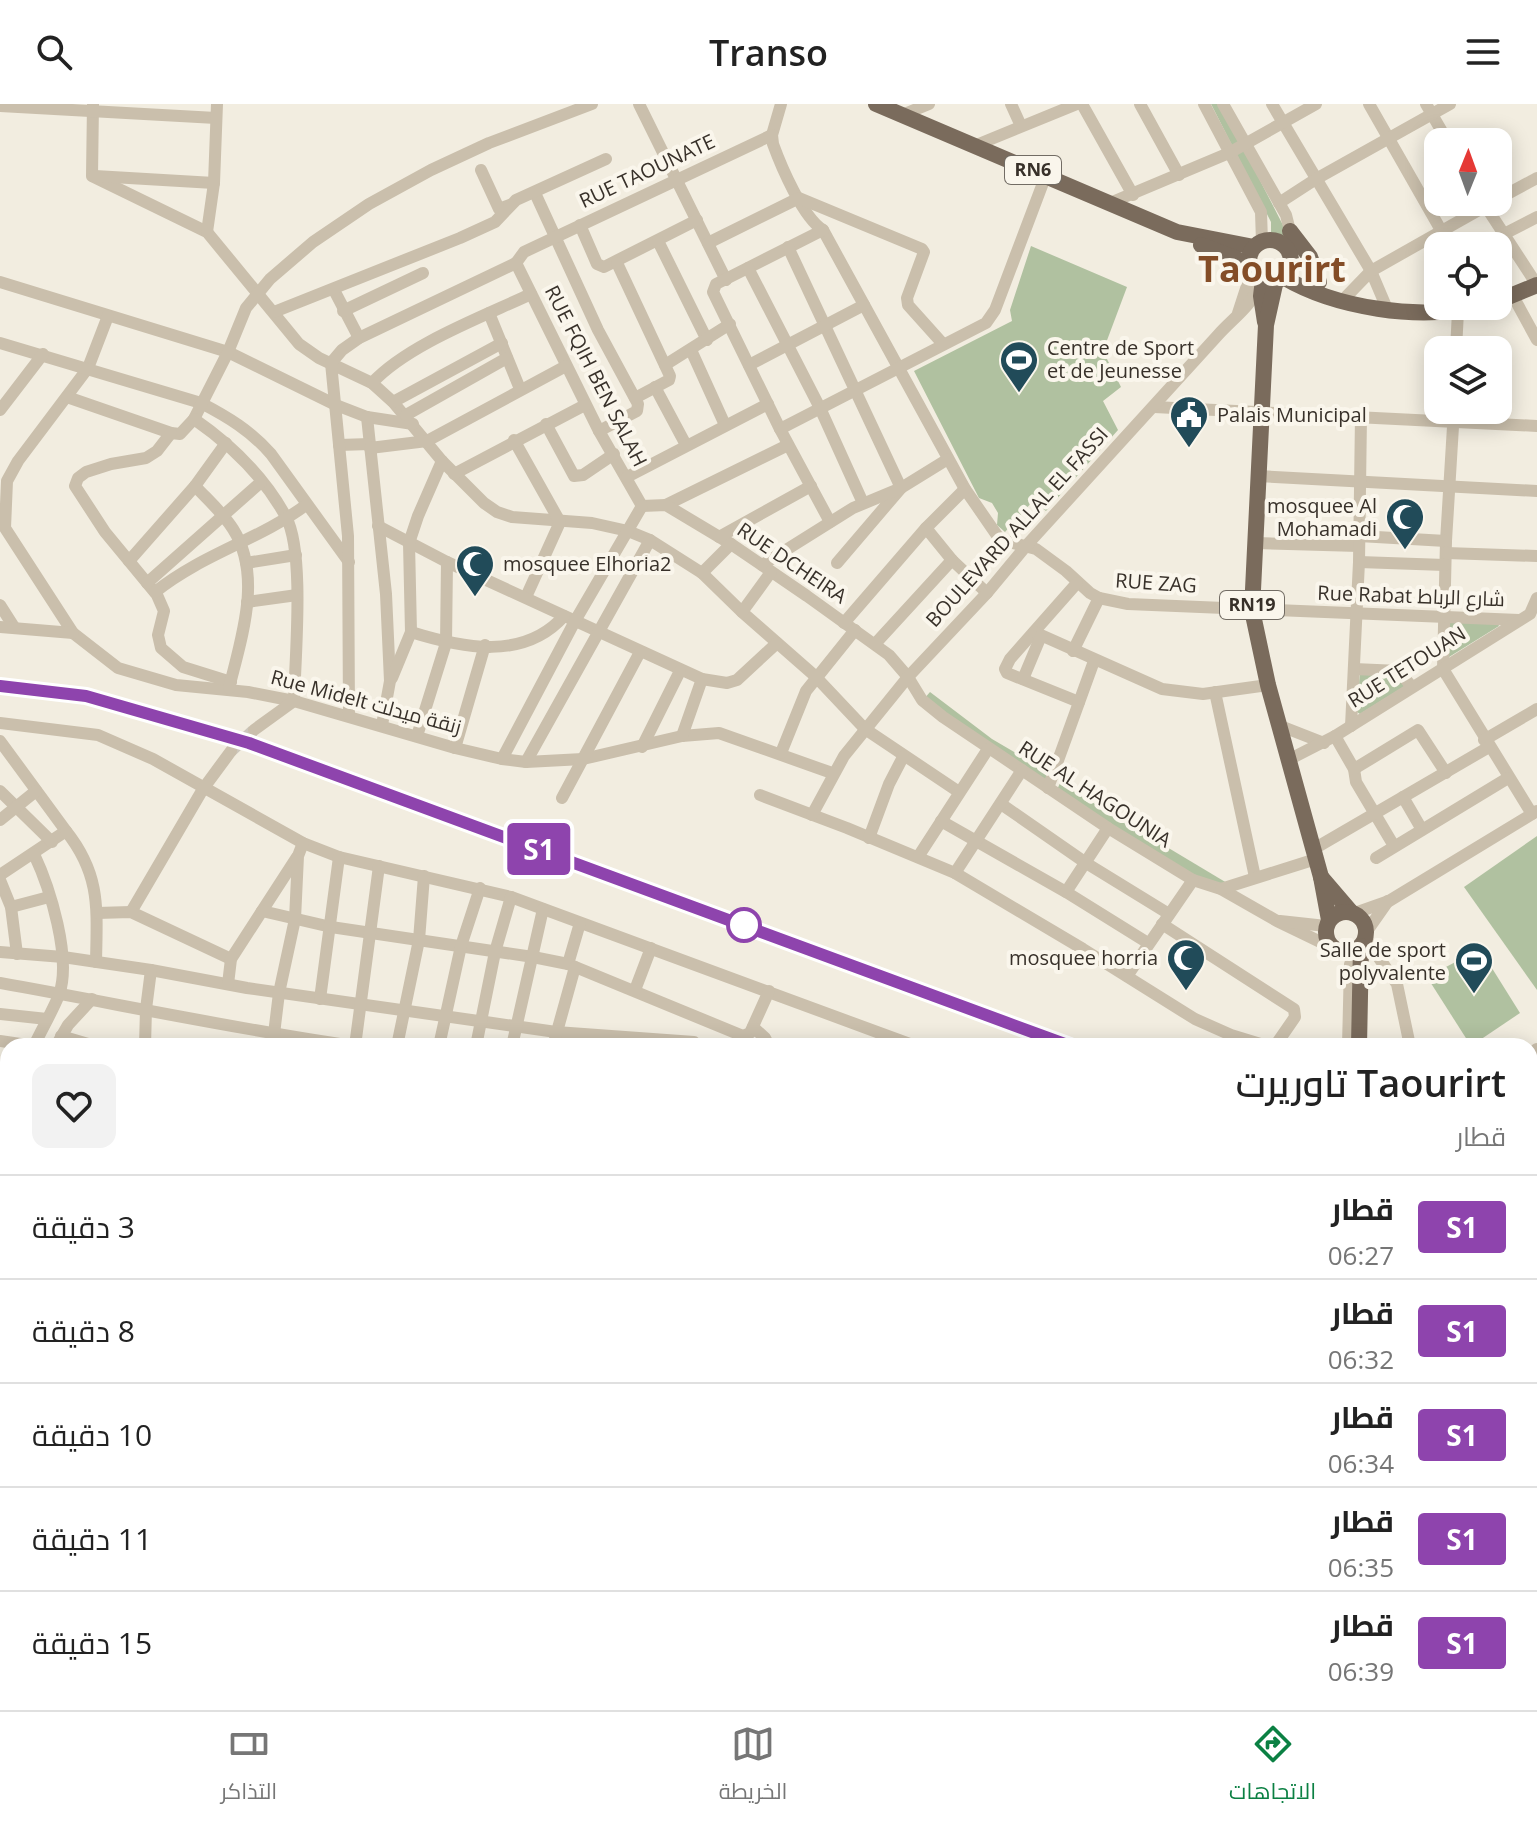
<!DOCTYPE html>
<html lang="ar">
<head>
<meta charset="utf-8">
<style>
  :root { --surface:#fff; --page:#f2f2f2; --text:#222; --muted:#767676; --line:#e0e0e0; --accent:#0b8043 }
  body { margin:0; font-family:"Open Sans",Cairo,sans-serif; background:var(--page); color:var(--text); direction:rtl; height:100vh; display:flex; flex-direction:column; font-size:30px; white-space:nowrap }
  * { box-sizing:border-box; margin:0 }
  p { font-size:26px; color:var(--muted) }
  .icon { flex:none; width:44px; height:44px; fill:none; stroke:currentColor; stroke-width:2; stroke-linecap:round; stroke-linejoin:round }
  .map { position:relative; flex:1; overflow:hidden; direction:ltr }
  .details { position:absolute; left:0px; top:934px; width:1538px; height:672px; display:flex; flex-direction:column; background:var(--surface); border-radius:24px 24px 0 0; box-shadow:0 4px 20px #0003; direction:rtl }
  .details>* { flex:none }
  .badge { padding:0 16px; border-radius:6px; font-size:28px; line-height:52px }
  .needle { width:52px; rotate:1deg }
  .controls { position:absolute; left:1424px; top:24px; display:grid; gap:16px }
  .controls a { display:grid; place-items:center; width:88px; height:88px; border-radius:16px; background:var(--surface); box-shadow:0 4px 20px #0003; font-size:40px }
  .map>.badge { position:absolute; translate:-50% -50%; box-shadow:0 0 0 4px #fff }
  .round { display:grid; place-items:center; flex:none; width:84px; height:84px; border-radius:16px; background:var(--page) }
  .headline { display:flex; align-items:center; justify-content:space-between; height:136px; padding:0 32px }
  h1 { font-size:38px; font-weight:600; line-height:60px }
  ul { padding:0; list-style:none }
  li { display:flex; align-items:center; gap:24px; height:104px; padding:0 32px; border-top:2px solid var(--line) }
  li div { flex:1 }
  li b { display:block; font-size:30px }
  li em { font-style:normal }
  li .badge { min-width:88px; font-weight:700; text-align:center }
  header { display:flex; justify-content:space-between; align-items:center; height:104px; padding:0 32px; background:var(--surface); font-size:36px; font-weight:600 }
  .tab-bar { display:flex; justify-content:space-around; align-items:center; height:112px; border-top:2px solid var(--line); background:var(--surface); font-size:22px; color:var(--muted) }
  .tab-bar a { display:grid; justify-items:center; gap:4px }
  .tab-bar .on { color:var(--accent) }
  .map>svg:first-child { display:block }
  .green { fill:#b0c1a0 }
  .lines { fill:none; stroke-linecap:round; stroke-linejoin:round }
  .minor-tunnel { stroke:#cdc7bc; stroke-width:12; stroke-dasharray:12 6; stroke-linecap:butt }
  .minor { stroke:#cabfac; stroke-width:12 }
  .major { stroke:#7a6b5c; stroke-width:16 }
  .rail-casing { stroke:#38312a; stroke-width:6 }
  .rail { stroke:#faf6ec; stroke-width:3; stroke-dasharray:9; stroke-linecap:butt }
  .line-casing { stroke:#fff; stroke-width:18 }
  .line { stroke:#8e44ad; stroke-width:12 }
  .stop-dot { fill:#fff; stroke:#8e44ad; stroke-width:4 }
  .labels { text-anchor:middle; stroke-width:8; stroke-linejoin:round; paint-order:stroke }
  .shield { fill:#faf6ec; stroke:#726c64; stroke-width:2 }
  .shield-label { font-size:18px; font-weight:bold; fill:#38312a }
  .street-label { font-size:20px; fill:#38312a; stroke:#faf6ec }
  .poi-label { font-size:20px; fill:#38312a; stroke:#faf6ec; text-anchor:start }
  .town-label { font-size:36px; font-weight:bold; fill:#844d27; stroke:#faf6ec }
</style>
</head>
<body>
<header><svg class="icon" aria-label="menu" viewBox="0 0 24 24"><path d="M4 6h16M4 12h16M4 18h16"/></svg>Transo<svg class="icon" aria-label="search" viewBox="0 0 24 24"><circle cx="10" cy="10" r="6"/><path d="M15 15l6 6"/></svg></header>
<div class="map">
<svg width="1537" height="1606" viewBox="0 0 1537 1606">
  <rect width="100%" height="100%" fill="#f2ede0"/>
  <!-- green -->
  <g class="green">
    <polygon points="1211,0 1221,0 1288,131 1287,143 1271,139 1271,118"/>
    <polygon points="1031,142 1127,183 1103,247 1121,283 1103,297 1118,326 1046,407 1033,397 1005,428 997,421 998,409 992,399 979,394 914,267 1012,217 1010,206"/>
    <polygon points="1449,517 1497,518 1499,522 1449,553"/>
    <polygon points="1360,567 1399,568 1405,582 1360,610 1357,608"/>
    <polygon points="930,588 992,635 1052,670 1047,677 923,596"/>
    <polygon points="1060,679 1237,785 1221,789 1056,688"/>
    <polygon points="1537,732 1537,886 1464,783"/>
    <polygon points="1480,845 1520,909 1471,942 1427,873"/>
  </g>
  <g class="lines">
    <!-- minor-tunnel -->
    <polyline class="minor-tunnel" points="231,647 254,626"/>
    <!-- minor -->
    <g class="minor">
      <polyline points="93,0 92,72 207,128 299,240 319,254 372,279 393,298 442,357 484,399 497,408 512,413 592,419 628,427 650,436 702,469 742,508 815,572 865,625 959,688"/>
      <polyline points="639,0 726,176"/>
      <path d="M781,0l-9,31 1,9c8,22 30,74 50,86l142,259 38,55"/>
      <polyline points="1011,0 1021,22"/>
      <polyline points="1082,0 1133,91"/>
      <polyline points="1140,0 1179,71"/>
      <polyline points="1204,0 1261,108 1262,138"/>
      <polyline points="1223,0 1286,111 1290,127 1288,146"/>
      <polyline points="1272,0 1371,167 1388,207"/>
      <polyline points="1369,0 1450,142"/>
      <polyline points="1426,0 1448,38"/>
      <polyline points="0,2 216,14"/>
      <polyline points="902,11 929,0"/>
      <polyline points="974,42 1077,0"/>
      <polyline points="481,66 499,105 510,101"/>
      <polyline points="95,72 214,79"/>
      <polyline points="535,89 598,226 638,300 637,307 599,327"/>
      <polyline points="1498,95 1537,74"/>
      <polyline points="1483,98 1537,181"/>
      <polyline points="1110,99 1229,49 1316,0"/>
      <polyline points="1279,99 1316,75 1450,0"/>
      <polyline points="580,121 597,160 604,163 697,116"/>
      <polyline points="823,126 716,180 713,188 780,325 830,418"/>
      <polyline points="207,128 214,79 217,0"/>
      <polyline points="1504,130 1537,113"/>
      <polyline points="658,137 707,236"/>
      <polyline points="708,139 799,94 922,145 924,148 907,194 908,201 943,240"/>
      <polyline points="788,143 901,384 837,459"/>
      <polyline points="516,159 524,148 772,31"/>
      <polyline points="516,159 599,327 642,402"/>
      <polyline points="617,159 670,272 669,276 635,294"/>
      <polyline points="748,164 820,304 863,399"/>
      <polyline points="0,178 228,248 336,301 367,313 413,320"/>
      <polyline points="334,186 359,234"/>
      <polyline points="1513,192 1537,236"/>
      <polyline points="1342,197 1371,167 1493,98"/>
      <polyline points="343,207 423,169"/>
      <polyline points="274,208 460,134 495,118 516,96 606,55"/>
      <polyline points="489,209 520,285"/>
      <polyline points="1238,209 1252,166"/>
      <polyline points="108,212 88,264 18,357 7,377 5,424 73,529 118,564 176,581 248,588 294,597 455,644 502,655 526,658 583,655 682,632 719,629 832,669"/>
      <path d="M0,239l201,60c27,14 50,28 70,51l78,108"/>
      <polyline points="691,246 725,321"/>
      <polyline points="1456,246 1458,207"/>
      <polyline points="665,261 730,220"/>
      <polyline points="749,261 864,201"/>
      <path d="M372,279c35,-38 110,-66 159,-89"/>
      <polyline points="655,283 686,341"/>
      <polyline points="67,293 171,329 180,330 194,315 228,248 246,204 270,175 313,138 369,100 431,66 489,39 592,0"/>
      <polyline points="393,298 502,239"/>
      <polyline points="1154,303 1537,322"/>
      <polyline points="0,306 43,250"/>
      <polyline points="1454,306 1446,437 1443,565 1532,710"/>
      <polyline points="406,311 507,254"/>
      <polyline points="367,313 386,490 390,577 382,621"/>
      <path d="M194,315c36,25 71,59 92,98 19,35 9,141 8,184l-40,29"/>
      <polyline points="546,320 574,372 583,371 614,350"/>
      <polyline points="780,325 986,219 995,206 1046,71"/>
      <polyline points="171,329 157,347 146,354 111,360 86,368 78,374 75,382 105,428 157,491 164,507 158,531 161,544 183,563 231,578"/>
      <polyline points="514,336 560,418 526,493"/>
      <polyline points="339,341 370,340"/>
      <polyline points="370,344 427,337 566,262"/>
      <polyline points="454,370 585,301"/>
      <polyline points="1258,372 1537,387"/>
      <polyline points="627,373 768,300"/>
      <path d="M195,382c13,14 28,27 38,43 30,47 8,110 -4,159"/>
      <polyline points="666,401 788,341"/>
      <polyline points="642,402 666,401 731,440 807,492 889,551 908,573 922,596 943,613 1108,724 1193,776 1221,785 1277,817 1335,845"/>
      <polyline points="378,422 447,458 702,575 727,579 737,576 777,539"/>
      <polyline points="926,424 952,456 987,489"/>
      <polyline points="1359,432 1446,437"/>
      <polyline points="719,433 811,382"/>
      <polyline points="998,435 1036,445 1066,467 1090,489 1099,494 1128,500 1519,516"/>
      <polyline points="1256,439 1359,442"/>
      <polyline points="1446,449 1537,452"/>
      <polyline points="129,457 195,382 226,339"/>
      <polyline points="1359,458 1445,461"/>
      <polyline points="246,459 296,451"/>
      <polyline points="762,461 853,404 901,384 948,355"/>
      <polyline points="702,469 731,440"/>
      <polyline points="147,479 261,378"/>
      <polyline points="1077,479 1010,555 1005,565 1007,569 1079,598"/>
      <path d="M155,488c49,-39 104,-52 151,-87"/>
      <polyline points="247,498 297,491"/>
      <polyline points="0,501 14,523"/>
      <polyline points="742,508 771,468"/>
      <polyline points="844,519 926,424 965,385"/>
      <polyline points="0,523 73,529"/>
      <path d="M411,528c51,16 113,29 153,-16"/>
      <polyline points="1034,528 1162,585 1203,590 1268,581"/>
      <polyline points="875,540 952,456"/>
      <polyline points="1073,547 1099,494"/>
      <polyline points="1354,565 1399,567 1411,582"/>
      <polyline points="392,574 411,528 409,439 418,412 442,357"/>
      <polyline points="1023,575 1041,532"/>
      <polyline points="1215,588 1255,773"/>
      <polyline points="349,611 348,432 331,259 342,246 359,234 516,159"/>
      <polyline points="0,619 98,631 153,655 303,739 339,753 511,793 915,942"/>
      <polyline points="1278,621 1324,639"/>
      <polyline points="1351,622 1359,458 1361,312"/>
      <polyline points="417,632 446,539 447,458"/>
      <polyline points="682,632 702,575"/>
      <polyline points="1335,632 1354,665 1356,678 1394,742"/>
      <polyline points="1484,636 1537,605"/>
      <polyline points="0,637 66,727 0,771"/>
      <polyline points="642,643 680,567"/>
      <polyline points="455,644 485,541"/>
      <polyline points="781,649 806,587 855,526"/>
      <polyline points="502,655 575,517 642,402"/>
      <polyline points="1288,656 1335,632 1530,510 1537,494"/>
      <polyline points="526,658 650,436"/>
      <polyline points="1354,665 1418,626 1446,669"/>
      <polyline points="1048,684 1094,557"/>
      <polyline points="0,687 52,738"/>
      <polyline points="760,691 847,724 955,769 1083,845 1195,915 1231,931 1267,942"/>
      <polyline points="1403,693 1421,724"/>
      <polyline points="562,694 640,548"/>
      <polyline points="1001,700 1086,759 1169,810"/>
      <path d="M812,711l32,-59 64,-79 79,-84 39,-47 192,-211c14,-16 34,-29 41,-50"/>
      <polyline points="0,716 36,687"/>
      <polyline points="941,717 1066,788 1148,839"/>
      <path d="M66,727c35,44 31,78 30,131"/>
      <polyline points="869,734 889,680 903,653"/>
      <polyline points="1312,746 1489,643"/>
      <path d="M34,750c16,34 38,104 25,141 -7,17 -17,34 -25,51"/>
      <polyline points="918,753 988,645"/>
      <polyline points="1376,754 1508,674"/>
      <polyline points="955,769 1022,666"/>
      <polyline points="0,776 11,803 17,850"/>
      <polyline points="1221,785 1316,755"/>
      <polyline points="1066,788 1108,724"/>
      <polyline points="11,803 49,793"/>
      <polyline points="262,807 297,753"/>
      <polyline points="131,808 203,685 231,647"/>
      <polyline points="97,809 131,808 231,855"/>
      <polyline points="1355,809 1389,797 1537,707"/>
      <polyline points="1280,817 1326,822"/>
      <polyline points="1162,820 1294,905 1295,913 1275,942"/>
      <polyline points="1367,827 1388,797"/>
      <polyline points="1366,835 1397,880 1410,942"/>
      <polyline points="0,848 63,853 151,866 247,884 556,928 694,938"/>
      <polyline points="568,860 580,819"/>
      <polyline points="1127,872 1193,776"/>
      <path d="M0,879c118,21 235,46 353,63"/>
      <polyline points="228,880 231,855 262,807 331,823 533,853 568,860 743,932 750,929 769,887"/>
      <polyline points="635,886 651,844"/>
      <polyline points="320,895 339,753"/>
      <polyline points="0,910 47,915"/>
      <polyline points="753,923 765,934 769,942"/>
      <polyline points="274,930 279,889 295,815 298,752 303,739"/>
      <polyline points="61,932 95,942"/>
      <polyline points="0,937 34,942"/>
      <polyline points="56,942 68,921 92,895"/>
      <polyline points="145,942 146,905 151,866"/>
      <polyline points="355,942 379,762"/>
      <polyline points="397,942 419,836 424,772"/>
      <polyline points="439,942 461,842 480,784"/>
      <polyline points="476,942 495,848 511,793"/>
      <polyline points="512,942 543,805"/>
      <polyline points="553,942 575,863"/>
      <polyline points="1348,942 1350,860"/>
      <polyline points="1530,950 1537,945"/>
      <polyline points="0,968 8,969"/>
      <polyline points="0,1011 8,999"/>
      <polyline points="1530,1033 1537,1029"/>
      <polyline points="8,1036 1,1044 8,1071"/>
      <polyline points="1530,1078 1537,1080"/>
      <polyline points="0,1111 8,1108"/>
      <polyline points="1530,1128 1537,1130"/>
      <polyline points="0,1149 8,1145"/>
      <polyline points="0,1197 8,1201"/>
      <polyline points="0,1230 8,1235"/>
      <polyline points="0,1288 8,1290"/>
      <polyline points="0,1380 8,1386"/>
      <polyline points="0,1426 5,1431 8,1455"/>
      <polyline points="1530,1440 1537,1429"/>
      <polyline points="0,1487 8,1487"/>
      <polyline points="0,1513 8,1495"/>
      <polyline points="1530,1541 1537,1530"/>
      <polyline points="89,1598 96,1606"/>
      <polyline points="280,1598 280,1606"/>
      <polyline points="315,1598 315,1606"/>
      <polyline points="354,1598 354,1606"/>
      <polyline points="398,1598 398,1606"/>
      <polyline points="436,1598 436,1606"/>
      <polyline points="549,1598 549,1606"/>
      <polyline points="632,1598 632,1606"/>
      <polyline points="728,1598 739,1606"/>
      <polyline points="798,1598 808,1606"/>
      <polyline points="1019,1598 1031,1606"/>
      <polyline points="1113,1598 1124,1606"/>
      <polyline points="1209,1598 1221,1606"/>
      <polyline points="114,1606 116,1598"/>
      <polyline points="155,1606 156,1598"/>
      <polyline points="198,1606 199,1598"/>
      <polyline points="242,1606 242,1598"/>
      <polyline points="471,1606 471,1598"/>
      <polyline points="507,1606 507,1598"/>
      <polyline points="589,1606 589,1598"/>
      <polyline points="707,1606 712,1598"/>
      <polyline points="862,1606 868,1598"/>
      <polyline points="896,1606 902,1598"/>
      <polyline points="1057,1606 1063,1598"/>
      <polyline points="1189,1606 1195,1598"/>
      <polyline points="1320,1606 1325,1598"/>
      <polyline points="1429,1606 1433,1598"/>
      <polyline points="1490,1606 1495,1598"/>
    </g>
    <!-- major -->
    <g class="major">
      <polyline points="876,0 1177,128 1254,143"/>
      <polyline points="1290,127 1310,153 1319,178"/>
      <circle cx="1270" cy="157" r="21"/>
      <polyline points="1201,141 1235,154 1250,163"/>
      <path d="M1283,173c52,31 136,44 195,29"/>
      <polyline points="1263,176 1261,192 1265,218"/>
      <polyline points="1276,176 1266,221 1252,506 1268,581 1321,773 1329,816"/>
      <polyline points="1498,197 1537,181"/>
      <polyline points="1321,773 1351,808"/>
      <circle cx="1346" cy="828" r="20"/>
      <polyline points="1359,942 1361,842"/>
      <polyline points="1530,1476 1537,1480"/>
      <polyline points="976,1606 982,1598"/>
    </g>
    <defs>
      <g id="rail">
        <polyline points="0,582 86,592 249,639 1069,942"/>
        <polyline points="1530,1095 1537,1095"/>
      </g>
    </defs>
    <!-- rail casing -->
    <use href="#rail" class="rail-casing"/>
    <!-- rail -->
    <use href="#rail" class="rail"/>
  </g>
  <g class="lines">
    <defs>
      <polyline id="line" points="0,582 86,592 249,639 1070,942"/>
    </defs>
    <!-- line casing -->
    <use href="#line" class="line-casing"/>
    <!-- line -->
    <use href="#line" class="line"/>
  </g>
  <!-- icons -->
  <defs>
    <symbol id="stadium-pin" viewBox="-11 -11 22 30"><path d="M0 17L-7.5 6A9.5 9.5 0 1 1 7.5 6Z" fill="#214b59" stroke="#faf6ec"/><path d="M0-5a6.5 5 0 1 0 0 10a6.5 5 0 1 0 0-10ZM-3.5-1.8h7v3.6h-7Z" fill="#fff"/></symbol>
    <symbol id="civic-pin" viewBox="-11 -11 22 30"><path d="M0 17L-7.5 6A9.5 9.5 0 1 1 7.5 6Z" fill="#214b59" stroke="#faf6ec"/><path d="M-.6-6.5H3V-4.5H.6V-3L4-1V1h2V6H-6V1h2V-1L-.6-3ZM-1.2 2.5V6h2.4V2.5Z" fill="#fff"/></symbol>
    <symbol id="mosque-pin" viewBox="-11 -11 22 30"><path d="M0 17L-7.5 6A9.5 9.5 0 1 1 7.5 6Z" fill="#214b59" stroke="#faf6ec"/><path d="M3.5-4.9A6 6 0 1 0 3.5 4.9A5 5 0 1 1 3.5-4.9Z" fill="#fff"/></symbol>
  </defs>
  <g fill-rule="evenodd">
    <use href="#stadium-pin" x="997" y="234" width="44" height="60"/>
    <use href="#civic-pin" x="1167" y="289" width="44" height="60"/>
    <use href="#mosque-pin" x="1383" y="391" width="44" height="60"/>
    <use href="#mosque-pin" x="453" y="438" width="44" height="60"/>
    <use href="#mosque-pin" x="1164" y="832" width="44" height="60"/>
    <use href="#stadium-pin" x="1452" y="835" width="44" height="60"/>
  </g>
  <!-- markers -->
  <circle class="stop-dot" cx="744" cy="821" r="16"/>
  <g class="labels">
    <!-- shield labels -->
    <g class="shield">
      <rect x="1005" y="52" width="56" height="28" rx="6"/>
      <rect x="1220" y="487" width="64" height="28" rx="6"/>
    </g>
    <g class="shield-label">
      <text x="1033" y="72">RN6</text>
      <text x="1252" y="507">RN19</text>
    </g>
    <!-- street labels -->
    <g class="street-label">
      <text transform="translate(647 67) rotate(-25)" y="7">RUE TAOUNATE</text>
      <text transform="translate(596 272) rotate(63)" y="7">RUE FQIH BEN SALAH</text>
      <text transform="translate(1017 423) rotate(-48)" y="7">BOULEVARD ALLAL EL FASSI</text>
      <text transform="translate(792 459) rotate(34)" y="7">RUE DCHEIRA</text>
      <text transform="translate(1156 479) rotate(4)" y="7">RUE ZAG</text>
      <text transform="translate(1411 492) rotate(2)" y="7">Rue Rabat شارع الرباط</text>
      <text transform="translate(1407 563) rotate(-32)" y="7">RUE TETOUAN</text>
      <text transform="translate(366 598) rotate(15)" y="7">Rue Midelt زنقة ميدلت</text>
      <text transform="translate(1095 690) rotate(33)" y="7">RUE AL HAGOUNIA</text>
    </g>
    <!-- poi labels -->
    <g class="poi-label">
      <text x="1047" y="251">Centre de Sport<tspan x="1047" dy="23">et de Jeunesse</tspan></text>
      <text x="1217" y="318">Palais Municipal</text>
      <text x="1377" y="409" text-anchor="end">mosquee Al<tspan x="1377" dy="23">Mohamadi</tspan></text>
      <text x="503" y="467">mosquee Elhoria2</text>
      <text x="1446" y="853" text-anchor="end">Salle de sport<tspan x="1446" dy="23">polyvalente</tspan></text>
      <text x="1158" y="861" text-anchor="end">mosquee horria</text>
    </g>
    <!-- town labels -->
    <g class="town-label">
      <text x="1272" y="178">Taourirt</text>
    </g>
  </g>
</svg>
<div class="controls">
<a><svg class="needle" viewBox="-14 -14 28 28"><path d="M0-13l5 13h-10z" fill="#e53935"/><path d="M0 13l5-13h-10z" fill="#767676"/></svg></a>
<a><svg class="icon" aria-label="locate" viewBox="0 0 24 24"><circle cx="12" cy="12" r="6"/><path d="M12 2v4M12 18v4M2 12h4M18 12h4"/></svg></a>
<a><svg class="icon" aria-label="layers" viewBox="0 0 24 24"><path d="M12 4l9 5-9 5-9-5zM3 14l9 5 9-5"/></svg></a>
</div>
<b class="badge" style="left:539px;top:745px;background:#8e44ad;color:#fff">S1</b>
<section class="details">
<div class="headline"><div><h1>Taourirt تاوريرت</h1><p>قطار</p></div><a class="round"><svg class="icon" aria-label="heart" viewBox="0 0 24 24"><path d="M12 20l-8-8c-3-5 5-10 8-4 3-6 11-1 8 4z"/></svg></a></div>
<ul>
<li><span class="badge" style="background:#8e44ad;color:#fff">S1</span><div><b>قطار</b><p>06:27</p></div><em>3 دقيقة</em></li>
<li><span class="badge" style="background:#8e44ad;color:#fff">S1</span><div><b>قطار</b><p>06:32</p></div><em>8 دقيقة</em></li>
<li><span class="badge" style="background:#8e44ad;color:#fff">S1</span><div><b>قطار</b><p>06:34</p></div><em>10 دقيقة</em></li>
<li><span class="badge" style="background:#8e44ad;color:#fff">S1</span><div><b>قطار</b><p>06:35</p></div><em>11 دقيقة</em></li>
<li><span class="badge" style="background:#8e44ad;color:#fff">S1</span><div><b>قطار</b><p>06:39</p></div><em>15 دقيقة</em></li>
</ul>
</section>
</div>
<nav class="tab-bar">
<a class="on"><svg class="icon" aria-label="directions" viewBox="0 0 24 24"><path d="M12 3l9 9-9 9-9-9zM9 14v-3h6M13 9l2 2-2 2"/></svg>الاتجاهات</a>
<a><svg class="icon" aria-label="map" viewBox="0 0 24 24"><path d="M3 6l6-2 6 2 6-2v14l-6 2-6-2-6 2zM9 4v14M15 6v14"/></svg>الخريطة</a>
<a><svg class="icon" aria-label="tickets" viewBox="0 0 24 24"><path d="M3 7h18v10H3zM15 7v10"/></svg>التذاكر</a>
</nav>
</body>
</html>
